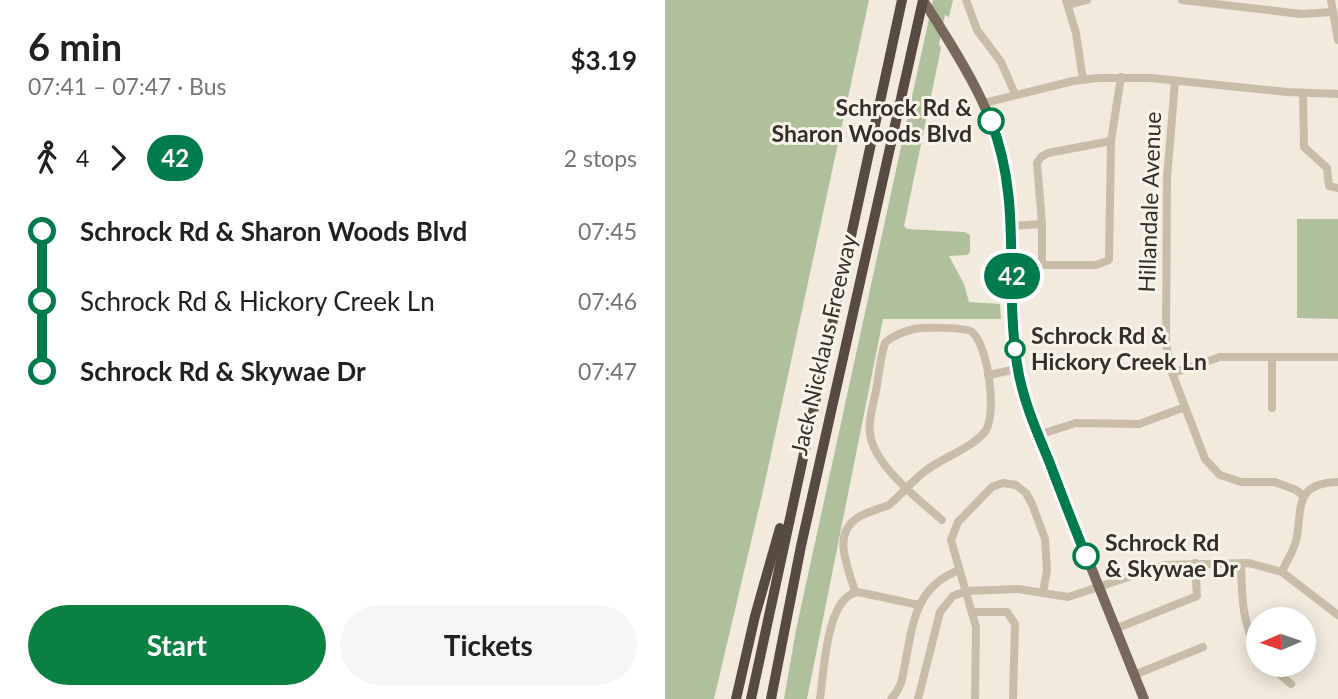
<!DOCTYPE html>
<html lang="en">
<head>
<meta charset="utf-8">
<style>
  :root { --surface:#fff; --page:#f6f6f6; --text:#202124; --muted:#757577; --accent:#0b8043 }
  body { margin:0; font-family:Lato,sans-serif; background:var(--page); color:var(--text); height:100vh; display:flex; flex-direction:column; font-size:26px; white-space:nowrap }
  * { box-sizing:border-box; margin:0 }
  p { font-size:23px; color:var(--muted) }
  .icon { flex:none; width:38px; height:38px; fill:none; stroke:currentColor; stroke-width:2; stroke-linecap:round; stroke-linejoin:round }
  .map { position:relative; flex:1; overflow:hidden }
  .side { display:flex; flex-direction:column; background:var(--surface); width:665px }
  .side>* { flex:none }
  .badge { padding:0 14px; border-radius:23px; font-size:24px; line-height:46px }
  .needle { width:46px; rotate:268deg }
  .fabs { position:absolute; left:581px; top:607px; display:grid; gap:14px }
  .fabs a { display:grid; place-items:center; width:70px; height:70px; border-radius:50%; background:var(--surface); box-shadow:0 4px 18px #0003; font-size:35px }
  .map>.badge { position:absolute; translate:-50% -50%; box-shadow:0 0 0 4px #fff }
  .legs { display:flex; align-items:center; gap:10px; height:77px; padding:0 28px; font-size:23px }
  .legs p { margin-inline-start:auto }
  .overview { display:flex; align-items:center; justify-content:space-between; height:119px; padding:0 28px }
  h1 { font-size:38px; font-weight:700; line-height:52px }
  .button { display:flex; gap:14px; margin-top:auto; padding:14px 28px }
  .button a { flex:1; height:80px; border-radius:42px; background:var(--accent); color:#fff; font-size:28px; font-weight:700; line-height:80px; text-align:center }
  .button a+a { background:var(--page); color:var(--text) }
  ul { padding:0 28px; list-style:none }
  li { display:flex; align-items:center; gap:24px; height:70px; font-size:26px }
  li i { display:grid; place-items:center; width:10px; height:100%; margin:0 9px; background:currentColor }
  li i::after { content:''; width:18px; height:18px; margin:-9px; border:5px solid; border-radius:50%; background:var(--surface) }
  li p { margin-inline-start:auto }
  li:first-child i { background:linear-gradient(#0000 50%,currentColor 0) }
  li:last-child i { background:linear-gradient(currentColor 50%,#0000 0) }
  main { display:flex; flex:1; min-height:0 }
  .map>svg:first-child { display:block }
  .green { fill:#b0c09d }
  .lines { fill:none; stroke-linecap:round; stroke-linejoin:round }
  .minor { stroke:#c9bca9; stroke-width:8 }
  .major { stroke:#77685b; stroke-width:10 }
  .highway { stroke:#574a40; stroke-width:10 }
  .line-1-casing { stroke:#fff; stroke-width:16 }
  .line-1 { stroke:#007b4b; stroke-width:10 }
  .stop-1-dot { fill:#fff; stroke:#007b4b; stroke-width:3.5 }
  .labels { text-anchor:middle; stroke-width:6; stroke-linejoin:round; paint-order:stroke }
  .stop-label { font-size:23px; font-weight:bold; fill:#362f29; stroke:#f9f4e9; text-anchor:start }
  .street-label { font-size:23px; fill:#362f29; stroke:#f9f4e9 }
</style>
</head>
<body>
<main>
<section class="side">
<div class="overview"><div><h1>6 min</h1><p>07:41 – 07:47 · Bus</p></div><b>$3.19</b></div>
<div class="legs"><svg class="icon" aria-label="walk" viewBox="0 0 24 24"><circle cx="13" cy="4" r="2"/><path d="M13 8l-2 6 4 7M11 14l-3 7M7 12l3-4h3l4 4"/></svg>4<svg class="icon" aria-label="forward" viewBox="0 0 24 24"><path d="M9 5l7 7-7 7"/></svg><b class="badge" style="background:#007b4b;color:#fff">42</b><p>2 stops</p></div>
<ul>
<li><i style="color:#007b4b"></i><b>Schrock Rd &amp; Sharon Woods Blvd</b><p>07:45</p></li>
<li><i style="color:#007b4b"></i><span>Schrock Rd &amp; Hickory Creek Ln</span><p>07:46</p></li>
<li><i style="color:#007b4b"></i><b>Schrock Rd &amp; Skywae Dr</b><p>07:47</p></li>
</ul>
<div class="button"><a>Start</a><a>Tickets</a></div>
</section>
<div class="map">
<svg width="673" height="699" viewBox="0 0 673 699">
  <rect width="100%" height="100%" fill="#f1eadd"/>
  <!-- green -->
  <g class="green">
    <polygon points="0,0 204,0 98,491 49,699 0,699"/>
    <polygon points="268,0 288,0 284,17 280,15 274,44 276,48 239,226 242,229 300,232 305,235 305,252 302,255 284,256 299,284 304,302 335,304 336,319 218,319 142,699 119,699 131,630"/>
    <polygon points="632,219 673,219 673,319 632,318"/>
  </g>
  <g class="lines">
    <!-- minor -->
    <g class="minor">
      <polyline points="301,0 312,30 336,62 350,94"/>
      <polyline points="401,0 411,33 418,80"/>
      <polyline points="517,0 636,14 668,12"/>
      <polyline points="666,0 673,40"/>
      <polyline points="403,5 422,0"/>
      <polyline points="510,81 502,179 501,341 504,365 540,459 555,475 576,482 610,482 631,490 639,496"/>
      <polyline points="638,93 639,147 662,168 664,186 673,188"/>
      <polyline points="319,103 408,81 433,78 486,78 622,92 673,94"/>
      <polyline points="446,141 383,153 376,157 372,163 377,224 377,265 431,265 444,260 446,141 456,77"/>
      <polyline points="347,226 377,224"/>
      <polyline points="508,373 555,357 673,357"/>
      <polyline points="323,375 352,369"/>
      <polyline points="607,408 607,357"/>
      <polyline points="373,435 411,423 474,424 520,407"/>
      <path d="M576,563c1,30 0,60 17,87"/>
      <path d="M617,572c4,-10 11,-20 14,-31 7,-30 -4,-58 42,-59"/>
      <path d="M190,592c-6,-24 -24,-56 2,-74 9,-6 22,-9 32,-13 12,-10 22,-23 35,-33 17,-14 51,-25 62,-42 11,-18 2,-85 -14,-98 -6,-5 -50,-5 -58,-3 -9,2 -22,7 -29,14 -5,15 -6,32 -9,48 -3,15 -9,33 -5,48 8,30 48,61 71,81"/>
      <polyline points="308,612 342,612 350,624 348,699"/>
      <polyline points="450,629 532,596 530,563"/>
      <polyline points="604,665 626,684"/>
      <polyline points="469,675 538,647"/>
      <path d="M155,699c4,-26 6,-103 38,-107l61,13"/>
      <path d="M226,699c9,-9 11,-18 13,-30 9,-43 9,-81 55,-99"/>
      <polyline points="253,699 275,612 288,596 301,591 353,589 403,597 500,565 584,563 617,572 673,615"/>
      <polyline points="310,699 311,627 286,540 293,522 327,487 338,483 351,485 361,493 367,504 380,539 382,570 378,593"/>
    </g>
    <!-- major -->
    <path class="major" d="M258,0c40,63 80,123 88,199 5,50 -1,101 4,151 2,23 10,45 16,68l113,281"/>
    <!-- highway -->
    <g class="highway">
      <polyline points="71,699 90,616 115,528"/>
      <polyline points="86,699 237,0"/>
      <polyline points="106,699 136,546 258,0"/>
    </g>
  </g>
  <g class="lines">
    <defs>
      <path id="line-1" d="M326,121c32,82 13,159 26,243 5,34 19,66 32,97 12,32 24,63 37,95"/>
    </defs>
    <!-- line-1 casing -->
    <use href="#line-1" class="line-1-casing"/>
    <!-- line-1 -->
    <use href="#line-1" class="line-1"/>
  </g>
  <!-- markers -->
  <g class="stop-1-dot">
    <circle cx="326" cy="121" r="12"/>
    <circle cx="350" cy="349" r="9"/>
    <circle cx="421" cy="556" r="12"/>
  </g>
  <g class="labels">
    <!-- stop labels -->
    <g class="stop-label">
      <text x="307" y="116" text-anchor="end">Schrock Rd &amp;<tspan x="307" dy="26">Sharon Woods Blvd</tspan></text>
      <text x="366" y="344">Schrock Rd &amp;<tspan x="366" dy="26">Hickory Creek Ln</tspan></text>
      <text x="440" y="551">Schrock Rd<tspan x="440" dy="26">&amp; Skywae Dr</tspan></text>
    </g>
    <!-- street labels -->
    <g class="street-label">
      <text transform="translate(485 202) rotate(-88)" y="8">Hillandale Avenue</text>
      <text transform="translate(159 345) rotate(-77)" y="8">Jack Nicklaus Freeway</text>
    </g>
  </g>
</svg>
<div class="fabs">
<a><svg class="needle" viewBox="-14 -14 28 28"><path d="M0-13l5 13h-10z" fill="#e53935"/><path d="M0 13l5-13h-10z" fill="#757577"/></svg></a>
</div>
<b class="badge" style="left:347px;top:276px;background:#007b4b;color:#fff">42</b>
</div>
</main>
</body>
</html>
